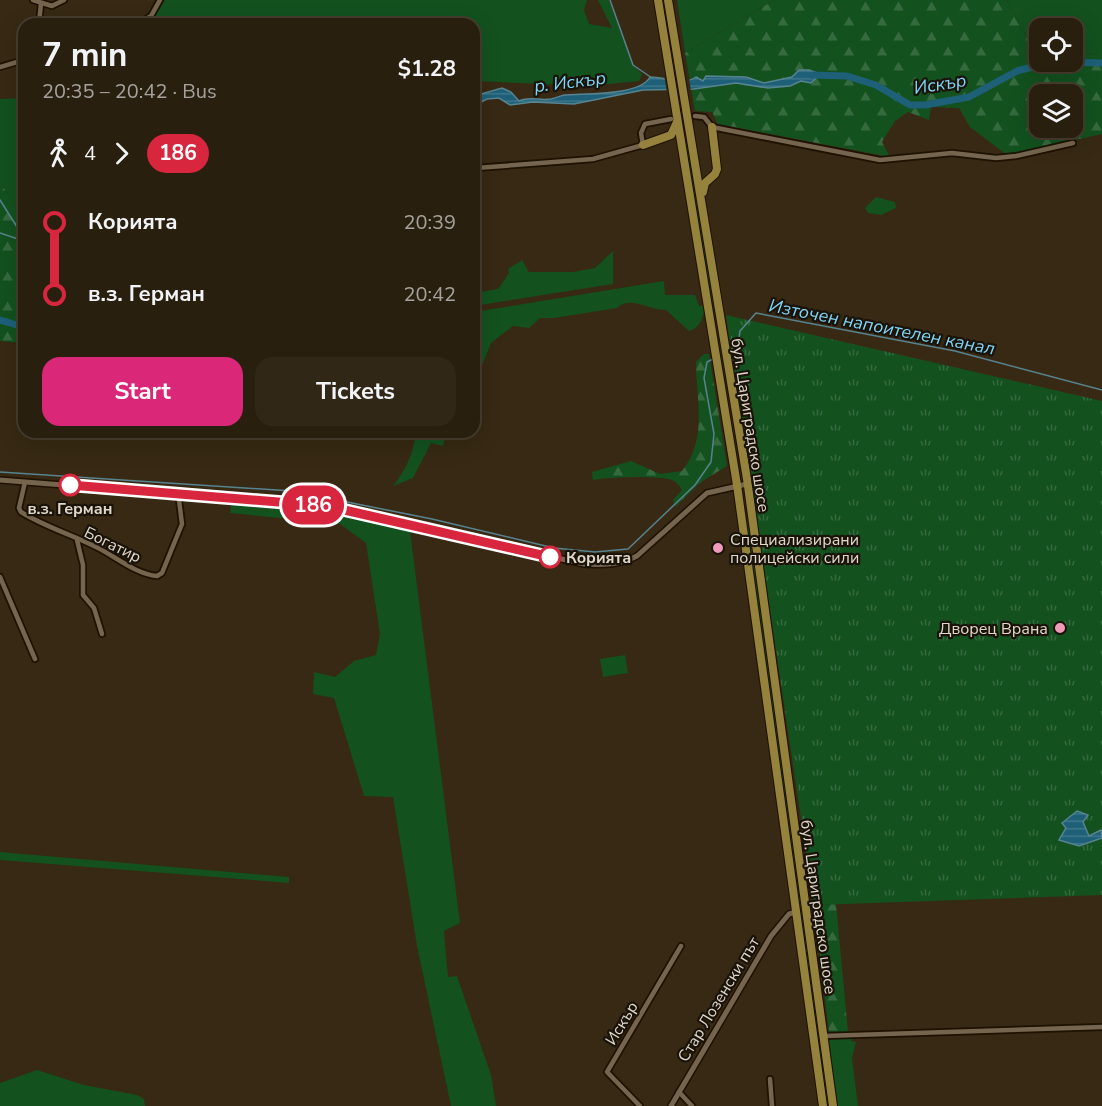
<!DOCTYPE html>
<html lang="en">
<head>
<meta charset="utf-8">
<style>
  :root { --surface:#291f0e; --page:#312717; --text:#f1f3f6; --muted:#a5a29e; --line:#453d2e; --accent:#db2777 }
  body { margin:0; font-family:"Nunito Sans",sans-serif; background:var(--page); color:var(--text); height:100vh; display:flex; flex-direction:column; font-size:22px; white-space:nowrap }
  * { box-sizing:border-box; margin:0 }
  p { font-size:20px; color:var(--muted) }
  .icon { flex:none; width:33px; height:33px; fill:none; stroke:currentColor; stroke-width:2; stroke-linecap:round; stroke-linejoin:round }
  .map { position:relative; flex:1; overflow:hidden }
  .details { position:absolute; left:18px; top:18px; width:462px; height:420px; display:flex; flex-direction:column; background:var(--surface); border-radius:18px; box-shadow:0 6px 24px #0002,0 0 0 2px var(--line) }
  .details>* { flex:none }
  .badge { padding:0 12px; border-radius:20px; font-size:21px; line-height:39px }
  .buttons { position:absolute; left:1029px; top:18px; display:grid; gap:12px }
  .buttons a { display:grid; place-items:center; width:54px; height:54px; border-radius:12px; background:var(--surface); box-shadow:0 6px 24px #0002,0 0 0 2px var(--line); font-size:30px }
  .map>.badge { position:absolute; translate:-50% -50%; box-shadow:0 0 0 3px #fff }
  .legs { display:flex; align-items:center; gap:9px; height:66px; padding:0 24px; font-size:20px }
  .legs p { margin-inline-start:auto }
  .summary { display:flex; align-items:center; justify-content:space-between; height:102px; padding:0 24px }
  h1 { font-size:33px; font-weight:700; line-height:45px }
  .button { display:flex; gap:12px; margin-top:auto; padding:12px 24px }
  .button a { flex:1; height:69px; border-radius:18px; background:var(--accent); color:#fff; font-size:24px; font-weight:700; line-height:69px; text-align:center }
  .button a+a { background:var(--page); color:var(--text) }
  ul { padding:0 24px; list-style:none }
  li { display:flex; align-items:center; gap:21px; height:72px; font-size:22px }
  li i { display:grid; place-items:center; width:9px; height:100%; margin:0 8px; background:currentColor }
  li i::after { content:''; width:15px; height:15px; margin:-8px; border:4px solid; border-radius:50%; background:var(--surface) }
  li p { margin-inline-start:auto }
  li:first-child i { background:linear-gradient(#0000 50%,currentColor 0) }
  li:last-child i { background:linear-gradient(currentColor 50%,#0000 0) }
  .map>svg:first-child { display:block }
  .grass { fill:#13511f }
  .forest { fill:url(#forest-firs); fill-rule:evenodd }
  .park { fill:url(#park-tufts) }
  .water { fill:url(#water-rules); stroke:#588390; stroke-width:1.5 }
  .pier { fill:#372913 }
  .lines { fill:none; stroke-linecap:round; stroke-linejoin:round }
  .stream { stroke:#588390; stroke-width:1.5 }
  .river { stroke:#1d6078; stroke-width:7 }
  .minor-casing { stroke:#1e1100; stroke-width:8 }
  .tertiary-casing { stroke:#1e1100; stroke-width:8 }
  .trunk-casing { stroke:#1e1100; stroke-width:10 }
  .minor { stroke:#75654e; stroke-width:4.5 }
  .tertiary { stroke:#75654e; stroke-width:5 }
  .trunk { stroke:#95823d; stroke-width:8 }
  .line-1-casing { stroke:#fff; stroke-width:14 }
  .line-1 { stroke:#d7263d; stroke-width:9 }
  .stop-1-dot { fill:#fff; stroke:#d7263d; stroke-width:3 }
  .poi-dot { fill:#ef9ab7; stroke:#19130a; stroke-width:2 }
  .labels { text-anchor:middle; stroke-width:4.5; stroke-linejoin:round; paint-order:stroke }
  .street-label { font-size:16px; fill:#e0d6c9; stroke:#19130a }
  .stop-label { font-size:16px; font-weight:bold; fill:#e0d6c9; stroke:#19130a }
  .poi-label { font-size:16px; fill:#e0d6c9; stroke:#19130a; text-anchor:start }
  .water-label { font-size:18px; font-style:italic; fill:#81d4f5; stroke:#19130a }
</style>
</head>
<body>
<div class="map">
<svg width="1102" height="1106" viewBox="0 0 1102 1106">
  <defs>
    <pattern id="forest-firs" width="22" height="20" patternUnits="userSpaceOnUse" patternTransform="scale(1.5)"><rect width="22" height="20" fill="#13511f"/><path d="M5 1l3.5 6h-7zM16 11l3.5 6h-7z" fill="#35693e"/></pattern>
    <pattern id="park-tufts" width="24" height="20" patternUnits="userSpaceOnUse" patternTransform="scale(1.5)"><rect width="24" height="20" fill="#13511f"/><path d="M3 7l-1-3M5 7V3M7 7l1-3M15 17l-1-3M17 17v-4M19 17l1-3" fill="none" stroke="#35693e"/></pattern>
    <pattern id="water-rules" width="6" height="5" patternUnits="userSpaceOnUse" patternTransform="scale(1.5)"><rect width="6" height="5" fill="#1d6078"/><path d="M0 2.5h6" fill="none" stroke="#3e768a"/></pattern>
  </defs>
  <rect width="100%" height="100%" fill="#372913"/>
  <!-- grass -->
  <g class="grass">
    <polygon points="165,0 587,0 584,10 589,24 612,28 598,0 609,0 633,65 642,74 639,81 589,86 474,81 474,24 147,24"/>
    <polygon points="677,0 774,0 685,53"/>
    <polygon points="1006,0 1102,0 1102,53 1081,54 1073,37 1072,28 1040,28 1039,39 1029,40"/>
    <polygon points="24,98 24,219 0,182 0,99"/>
    <polygon points="685,144 688,144 743,478"/>
    <polygon points="876,197 895,202 896,208 881,215 868,213 865,208"/>
    <polygon points="613,251 613,284 474,306 474,293 498,289 509,273 508,269 522,260 529,272 573,272 595,268"/>
    <path d="M664,281l1,14h30l4,11h5c0,10 -3,22 -15,25l-23,-21c-17,0 -37,-15 -49,-2l-63,10h-14l-11,10 -16,-2 -22,17 -17,42v-73z"/>
    <path d="M416,432h30l-3,14 -12,-3 -18,35 -20,8c14,-18 20,-32 23,-54z"/>
    <polygon points="232,500 339,513 410,531 460,923 444,931 448,977 457,976 491,1075 496,1106 451,1106 417,946 393,797 364,796 334,698 313,694 314,672 335,677 354,661 376,655 380,634 366,543 340,524 230,513"/>
    <polygon points="744,504 756,564 802,908 799,905"/>
    <polygon points="625,655 628,673 603,677 600,659"/>
    <polygon points="0,852 289,877 289,883 0,860"/>
    <polygon points="799,907 803,911 830,1106 826,1106"/>
    <polygon points="833,1038 853,1038 851,1041 856,1042 852,1058 858,1106 838,1106 829,1040"/>
    <polygon points="37,1070 84,1085 137,1095 144,1099 145,1106 0,1106 0,1083"/>
  </g>
  <!-- forest -->
  <g class="forest">
    <path d="M774,0h232l23,40 10,-1 1,23h32l1,-25 8,17 21,-1v81l-95,21 -37,-28 -11,-19 -28,-1 -2,13 -21,-8 -13,9 -13,21 8,15 -172,-33 -6,-12 -17,-1 -10,-58zM1040,94h32v34h-32z"/>
    <polygon points="0,182 24,219 24,343 0,341"/>
    <path d="M704,354h5l18,112 -26,16 -26,25 -2,-7 9,-10c-3,-5 -5,-8 -10,-10 -12,-5 -65,-3 -79,0l-1,-8 39,-11 29,13 22,-3c26,-31 14,-72 14,-109z"/>
    <polygon points="836,904 848,1032 829,1032 814,905"/>
  </g>
  <!-- park -->
  <polygon class="park" points="726,315 1102,401 1102,895 814,905"/>
  <!-- water -->
  <g class="water">
    <path d="M799,70h10l11,4 -9,9 -10,-2 -11,5 -22,2 -32,-5 -42,6 -51,1 -69,14 -41,-2 -23,3 -11,-7 -12,1 -6,3 -7,12v-18l28,-8 9,4 8,9c11,-5 20,0 32,-2 5,-1 9,-3 13,-4 20,-2 76,1 86,-18 15,0 33,9 46,0l7,4 3,-5 40,1 18,6 28,-6z"/>
    <polygon points="1077,811 1088,815 1083,822 1089,836 1101,830 1102,838 1079,846 1059,840 1066,828 1062,823"/>
  </g>
  <!-- pier -->
  <polygon class="pier" points="666,74 679,78 689,77 691,92 667,93 664,75"/>
  <g class="lines">
    <!-- stream -->
    <g class="stream">
      <polyline points="610,0 633,65 652,78"/>
      <polyline points="0,200 24,238"/>
      <polyline points="0,233 24,241"/>
      <polyline points="730,350 738,345 740,331 756,313 955,351 1102,390"/>
      <polyline points="0,472 292,491 432,519 554,548 595,552 628,549 695,485 711,462 714,434 704,378 707,362 713,359"/>
    </g>
    <!-- river -->
    <g class="river">
      <polyline points="812,75 847,76 876,85 910,105 925,105 969,97 1017,71 1032,67 1064,62 1102,63"/>
      <polyline points="0,320 24,327"/>
    </g>
    <defs>
      <g id="minor">
        <polyline points="33,0 52,6 64,0"/>
        <polyline points="39,24 41,3"/>
        <polyline points="138,24 151,16 160,0"/>
        <polyline points="0,67 24,60"/>
        <polyline points="695,116 704,117 712,127 880,160 952,153 996,158 1016,156 1073,143"/>
        <polyline points="476,168 593,159 643,145 641,133 645,124 671,119"/>
        <path d="M25,482l-6,26 2,4c24,15 52,23 77,36 18,9 38,26 59,28l5,-3 20,-49 -4,-32"/>
        <polyline points="77,540 83,565 83,595 94,608 102,634"/>
        <polyline points="0,577 35,659"/>
        <polyline points="823,1036 1102,1027"/>
        <polyline points="770,1079 772,1106"/>
        <polyline points="679,1092 692,1106"/>
        <polyline points="640,1106 607,1072 681,946"/>
      </g>
      <g id="tertiary">
        <path d="M0,480l327,26 257,58c19,1 36,1 53,-8l70,-63 40,-9"/>
        <polyline points="671,1106 771,936 789,914 796,912"/>
      </g>
      <g id="trunk">
        <polyline points="658,0 737,485 823,1106"/>
        <polyline points="668,0 747,479 833,1106"/>
        <polyline points="643,145 671,135 677,122"/>
        <polyline points="703,192 705,183 715,174 717,169 712,127"/>
      </g>
    </defs>
    <!-- minor casing -->
    <use href="#minor" class="minor-casing"/>
    <!-- tertiary casing -->
    <use href="#tertiary" class="tertiary-casing"/>
    <!-- trunk casing -->
    <use href="#trunk" class="trunk-casing"/>
    <!-- minor -->
    <use href="#minor" class="minor"/>
    <!-- tertiary -->
    <use href="#tertiary" class="tertiary"/>
    <!-- trunk -->
    <use href="#trunk" class="trunk"/>
  </g>
  <g class="lines">
    <defs>
      <polyline id="line-1" points="70,485 327,506 550,557"/>
    </defs>
    <!-- line-1 casing -->
    <use href="#line-1" class="line-1-casing"/>
    <!-- line-1 -->
    <use href="#line-1" class="line-1"/>
  </g>
  <!-- markers -->
  <g class="stop-1-dot">
    <circle cx="70" cy="485" r="10"/>
    <circle cx="550" cy="557" r="10"/>
  </g>
  <g class="poi-dot">
    <circle cx="718" cy="548" r="6"/>
    <circle cx="1060" cy="628" r="6"/>
  </g>
  <g class="labels">
    <!-- street labels -->
    <g class="street-label">
      <text transform="translate(751 425) rotate(81)" y="6">бул. Цариградско шосе</text>
      <text transform="translate(113 544) rotate(26)" y="6">Богатир</text>
      <text transform="translate(819 907) rotate(82)" y="6">бул. Цариградско шосе</text>
      <text transform="translate(718 999) rotate(-59)" y="6">Стар Лозенски път</text>
      <text transform="translate(621 1023) rotate(-59)" y="6">Искър</text>
    </g>
    <!-- stop labels -->
    <g class="stop-label">
      <text x="70" y="514">в.з. Герман</text>
      <text x="566" y="563" text-anchor="start">Корията</text>
    </g>
    <!-- poi labels -->
    <g class="poi-label">
      <text x="730" y="545">Специализирани<tspan x="730" dy="18">полицейски сили</tspan></text>
      <text x="1048" y="634" text-anchor="end">Дворец Врана</text>
    </g>
    <!-- water labels -->
    <g class="water-label">
      <text transform="translate(570 82) rotate(-7)" y="6">р. Искър</text>
      <text transform="translate(940 84) rotate(-9)" y="6">Искър</text>
      <text transform="translate(882 327) rotate(11)" y="6">Източен напоителен канал</text>
    </g>
  </g>
</svg>
<div class="buttons">
<a><svg class="icon" aria-label="locate" viewBox="0 0 24 24"><circle cx="12" cy="12" r="6"/><path d="M12 2v4M12 18v4M2 12h4M18 12h4"/></svg></a>
<a><svg class="icon" aria-label="layers" viewBox="0 0 24 24"><path d="M12 4l9 5-9 5-9-5zM3 14l9 5 9-5"/></svg></a>
</div>
<b class="badge" style="left:313px;top:505px;background:#d7263d;color:#fff">186</b>
<section class="details">
<div class="summary"><div><h1>7 min</h1><p>20:35 – 20:42 · Bus</p></div><b>$1.28</b></div>
<div class="legs"><svg class="icon" aria-label="walk" viewBox="0 0 24 24"><circle cx="13" cy="4" r="2"/><path d="M13 8l-2 6 4 7M11 14l-3 7M7 12l3-4h3l4 4"/></svg>4<svg class="icon" aria-label="forward" viewBox="0 0 24 24"><path d="M9 5l7 7-7 7"/></svg><b class="badge" style="background:#d7263d;color:#fff">186</b></div>
<ul>
<li><i style="color:#d7263d"></i><b>Корията</b><p>20:39</p></li>
<li><i style="color:#d7263d"></i><b>в.з. Герман</b><p>20:42</p></li>
</ul>
<div class="button"><a>Start</a><a>Tickets</a></div>
</section>
</div>
</body>
</html>
